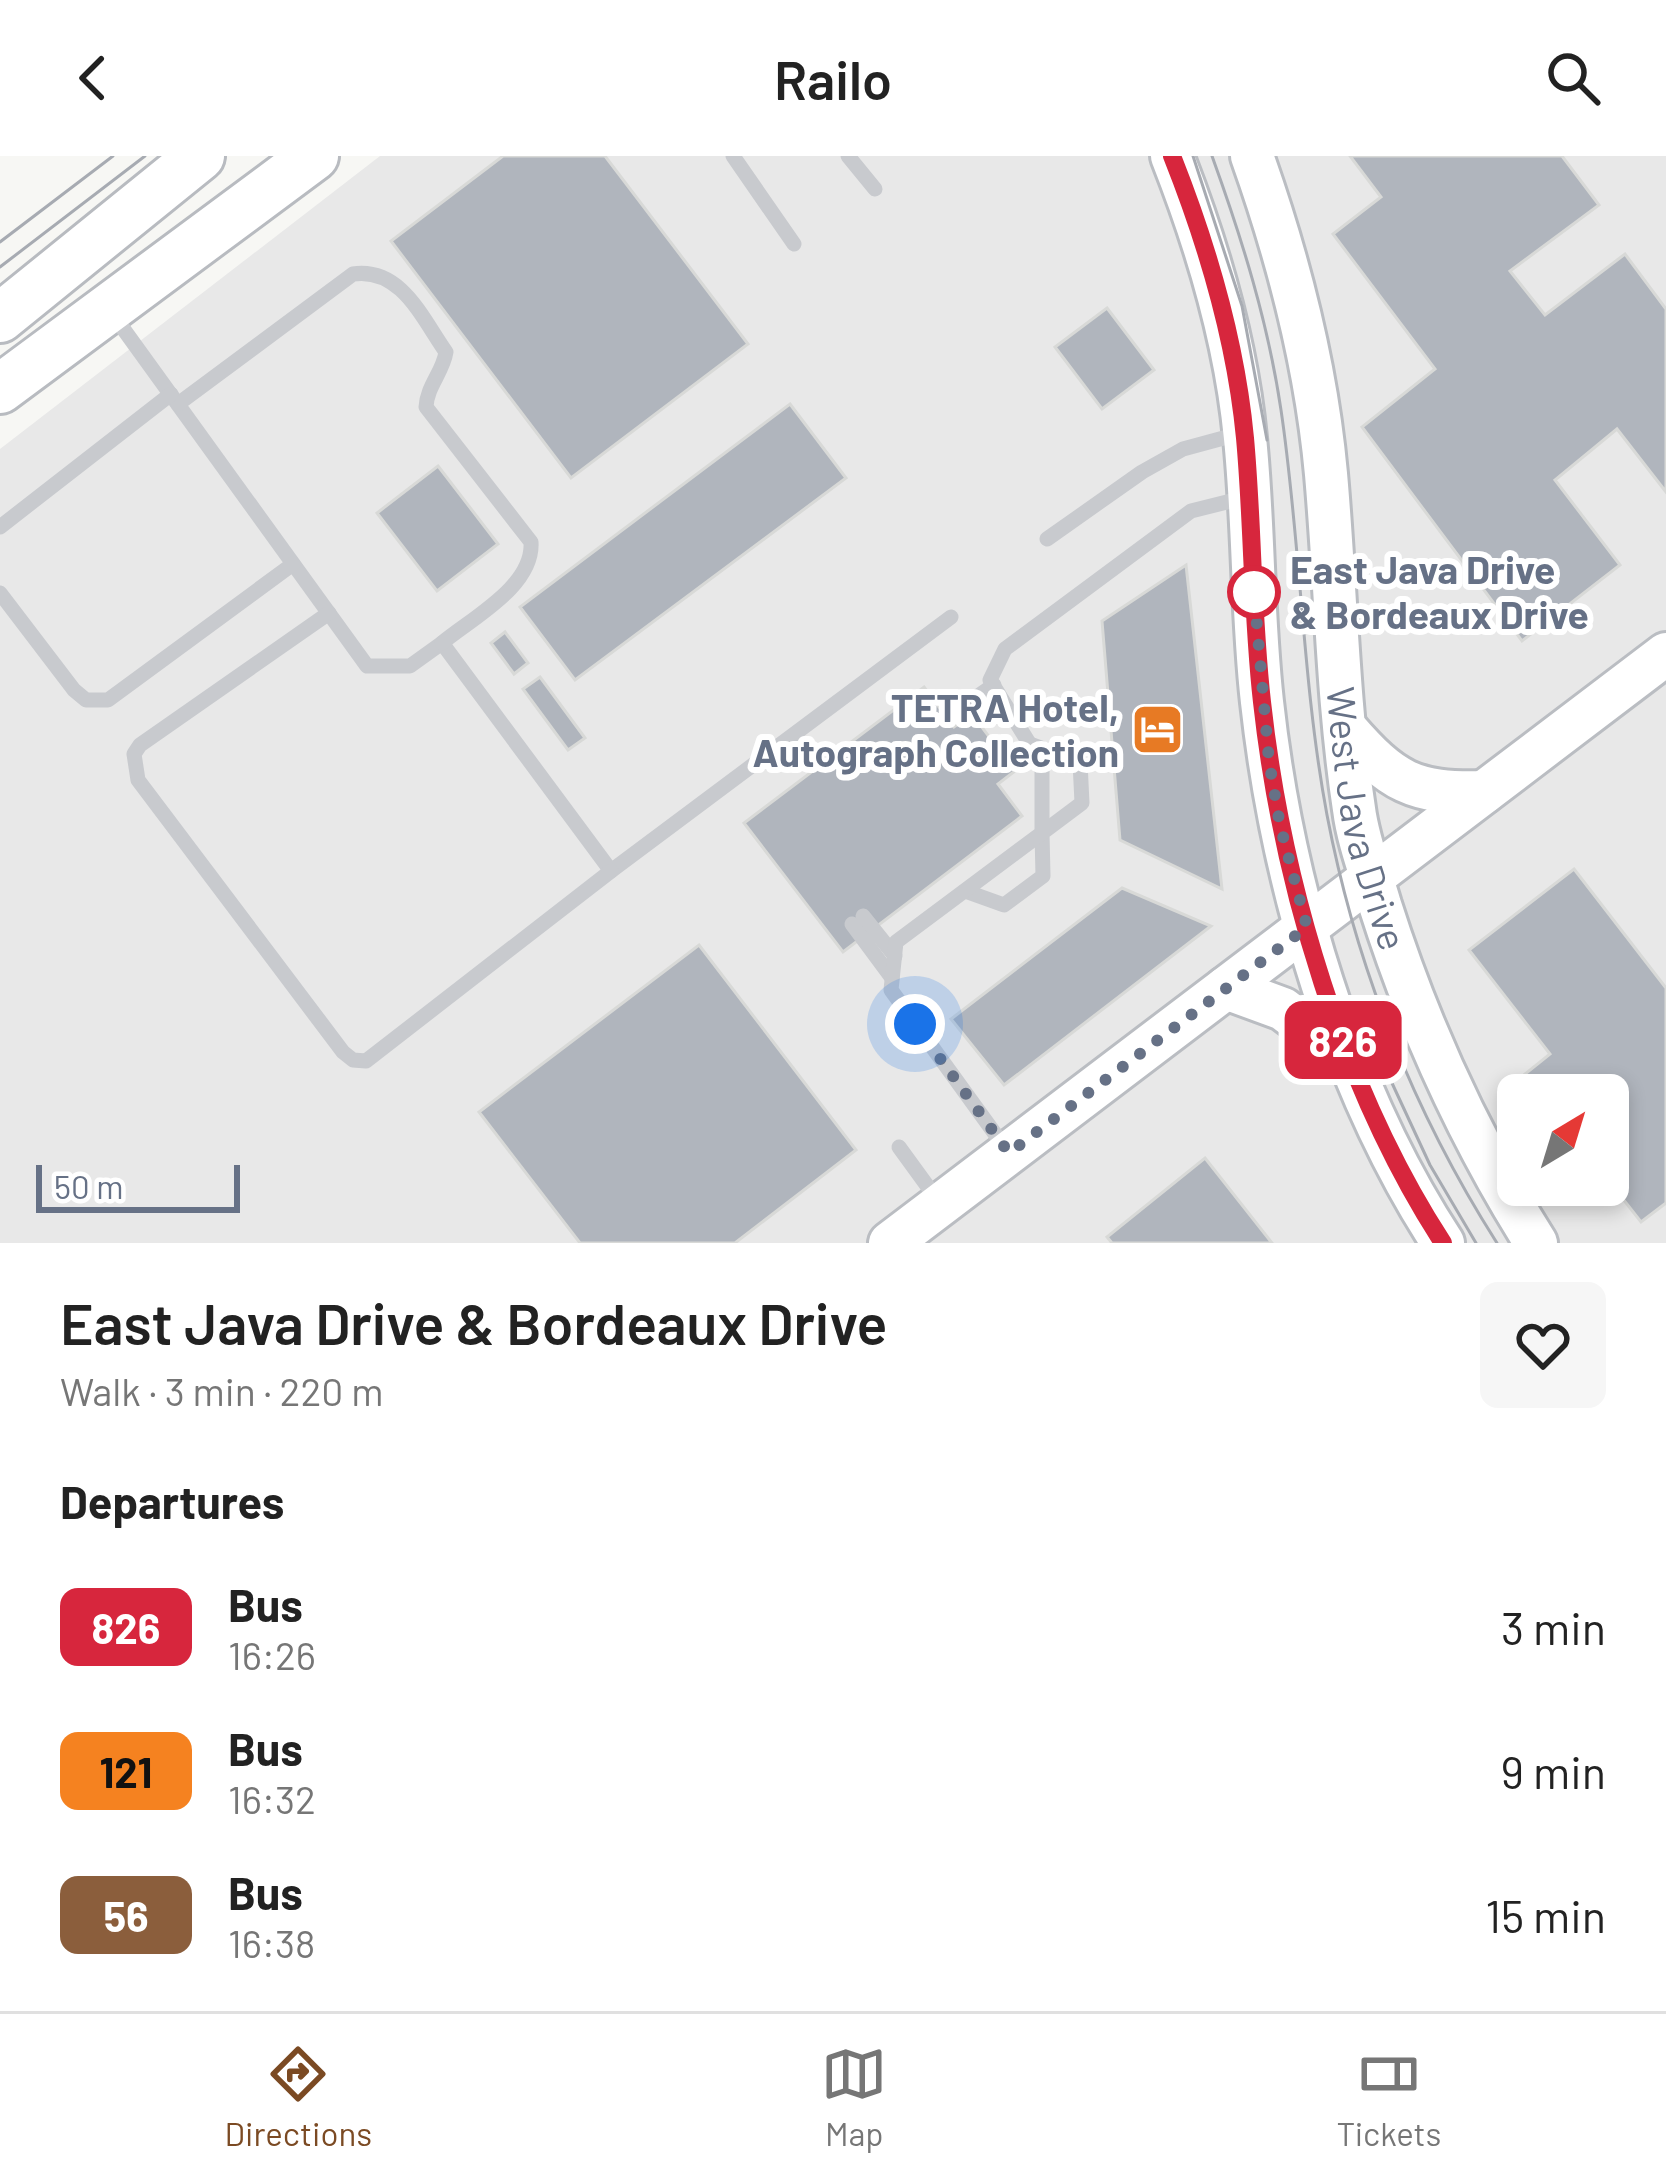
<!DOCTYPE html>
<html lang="en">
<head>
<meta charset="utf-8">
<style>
  :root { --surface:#fff; --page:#f6f6f6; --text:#222; --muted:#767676; --line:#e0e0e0; --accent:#7b4a23 }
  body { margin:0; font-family:Barlow,sans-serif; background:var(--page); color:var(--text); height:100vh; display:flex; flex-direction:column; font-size:45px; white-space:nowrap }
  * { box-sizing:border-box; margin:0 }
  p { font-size:39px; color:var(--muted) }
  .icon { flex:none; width:66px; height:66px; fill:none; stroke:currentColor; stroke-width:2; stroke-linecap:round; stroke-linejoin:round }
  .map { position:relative; height:1087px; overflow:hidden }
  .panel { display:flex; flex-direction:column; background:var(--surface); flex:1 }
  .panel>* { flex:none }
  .badge { padding:0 24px; border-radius:18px; font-size:42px; line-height:78px }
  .needle { width:78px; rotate:38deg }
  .buttons { position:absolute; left:1497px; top:918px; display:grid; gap:24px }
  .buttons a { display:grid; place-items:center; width:132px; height:132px; border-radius:18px; background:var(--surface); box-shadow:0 6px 18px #0003; font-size:60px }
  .scale { position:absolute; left:36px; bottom:30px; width:204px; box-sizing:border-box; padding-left:12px; border:6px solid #667186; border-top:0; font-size:33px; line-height:42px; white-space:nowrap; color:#667186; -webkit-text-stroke:9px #fff; paint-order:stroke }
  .you { position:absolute; width:60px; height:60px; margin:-30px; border:9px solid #fff; border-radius:50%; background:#1a73e8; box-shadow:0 0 0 18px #1a73e833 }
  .map>.badge { position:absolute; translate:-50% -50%; box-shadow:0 0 0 6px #fff }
  h2 { padding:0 60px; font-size:45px; line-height:108px }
  .round { display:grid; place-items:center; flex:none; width:126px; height:126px; border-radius:18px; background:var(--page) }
  .overview { display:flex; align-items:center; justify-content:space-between; height:204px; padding:0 60px }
  h1 { font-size:57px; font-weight:600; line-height:90px }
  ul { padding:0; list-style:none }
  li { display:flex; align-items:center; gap:36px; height:144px; padding:0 60px }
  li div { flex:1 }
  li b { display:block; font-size:45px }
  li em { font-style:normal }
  li .badge { min-width:132px; font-weight:700; text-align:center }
  header { display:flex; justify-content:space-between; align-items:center; height:156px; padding:0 60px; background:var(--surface); font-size:54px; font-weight:600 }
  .menu { display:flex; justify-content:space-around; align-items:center; height:168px; border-top:3px solid var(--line); background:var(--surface); font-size:33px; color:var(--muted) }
  .menu a { display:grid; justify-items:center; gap:6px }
  .menu .current { color:var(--accent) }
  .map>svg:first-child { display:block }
  .built { fill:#e8e8e8; fill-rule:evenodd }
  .building { fill:#b0b5bd; stroke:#d8d9d7; stroke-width:3 }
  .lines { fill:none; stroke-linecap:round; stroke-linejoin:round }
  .secondary-casing { stroke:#babdc2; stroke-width:48 }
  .primary-casing { stroke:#b8bbc0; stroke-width:54 }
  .lane { stroke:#c8cace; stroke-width:15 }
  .secondary { stroke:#fff; stroke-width:42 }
  .primary { stroke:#fff; stroke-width:48 }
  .tram { stroke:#a7abb2; stroke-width:3 }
  .line-casing { stroke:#fff; stroke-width:27 }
  .line { stroke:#d7263d; stroke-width:18 }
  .walk { stroke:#667186; stroke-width:12; stroke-dasharray:0 21.6 }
  .stop-dot { fill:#fff; stroke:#d7263d; stroke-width:6 }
  .labels { text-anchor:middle; stroke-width:12; stroke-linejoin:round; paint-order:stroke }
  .stop-label { font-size:39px; font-weight:bold; fill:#667186; stroke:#fff; text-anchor:start }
  .poi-label { font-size:39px; font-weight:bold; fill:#667186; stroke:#fff; text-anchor:end }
  .street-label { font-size:39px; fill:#667186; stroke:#fff }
</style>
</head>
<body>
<header><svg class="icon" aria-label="back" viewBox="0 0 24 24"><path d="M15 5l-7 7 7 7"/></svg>Railo<svg class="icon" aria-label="search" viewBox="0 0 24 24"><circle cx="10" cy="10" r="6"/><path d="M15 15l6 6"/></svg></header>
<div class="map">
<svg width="1666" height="1087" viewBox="0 0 1666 1087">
  <rect width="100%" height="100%" fill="#f7f7f4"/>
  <!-- built -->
  <path class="built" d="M380,0h1286v1087h-1666v-794zM1518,939h90v90h-90z"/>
  <!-- building -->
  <g class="building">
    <polygon points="503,0 605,0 748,188 571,322 391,85"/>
    <polygon points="1350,0 1562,0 1599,49 1510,115 1545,159 1625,98 1666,153 1666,336 1617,273 1555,324 1620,409 1522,485 1362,271 1435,213 1333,78 1381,41"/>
    <polygon points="1107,152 1154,214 1102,253 1055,191"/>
    <polygon points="790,248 846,322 575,524 520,451"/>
    <polygon points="438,310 498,388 437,435 377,357"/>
    <polygon points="1186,409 1222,733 1120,684 1102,465"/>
    <polygon points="505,476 528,507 514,518 491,487"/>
    <polygon points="540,521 585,582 568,594 523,533"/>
    <polygon points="924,531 954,571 972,558 1015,615 998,628 1022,660 843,796 744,667"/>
    <polygon points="1574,713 1666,832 1666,1047 1641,1066 1608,1024 1608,939 1542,939 1525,918 1550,898 1469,794"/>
    <polygon points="1122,732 1211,770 1004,929 951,863"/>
    <polygon points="699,789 856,994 735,1087 580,1087 479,956"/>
    <polygon points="1205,1002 1272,1087 1112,1087 1107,1081"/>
  </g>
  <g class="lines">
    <defs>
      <g id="secondary">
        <path d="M1172,0c35,89 64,187 73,282 9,88 7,176 17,264 20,182 80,387 181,541"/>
        <path id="s1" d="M1252,0c37,104 64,208 74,318 10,112 11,224 28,335 4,32 17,65 26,96 38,120 89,232 156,338"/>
        <path d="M1346,573c46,53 67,65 138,63"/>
        <polyline points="1226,832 1283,853 1348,902"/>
        <polyline points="890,1087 1666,498"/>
      </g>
      <g id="primary">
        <polyline points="0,162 200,0"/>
        <polyline points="0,233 314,0"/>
      </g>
    </defs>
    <!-- secondary casing -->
    <use href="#secondary" class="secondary-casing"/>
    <!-- primary casing -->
    <use href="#primary" class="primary-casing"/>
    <!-- lane -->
    <g class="lane">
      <polyline points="733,0 794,88"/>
      <polyline points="848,0 875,33"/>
      <polyline points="114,160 367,510 410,510 442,487 611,715 951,461"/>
      <path d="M178,248l175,-130c48,-7 69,44 93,78 -3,20 -19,34 -20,55l105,135c3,44 -59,76 -89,101"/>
      <polyline points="0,371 171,238"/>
      <polyline points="1047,383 1142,316 1183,293 1242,277"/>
      <polyline points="0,437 74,534 86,544 108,544 293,408"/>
      <polyline points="329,457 140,589 134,598 138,624 343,896 353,904 366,905 611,715"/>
      <polyline points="947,562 994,529"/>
      <polyline points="965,735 1004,749 1043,720 1042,677 1082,647 1080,606 1030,588"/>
      <polyline points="863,760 895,800"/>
      <polyline points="852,768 892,822"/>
      <polyline points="899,991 939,1046"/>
      <polyline points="1006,993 891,834 896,786 1042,677 1042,608 990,524 1005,493 1191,355 1247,341"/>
    </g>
    <!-- secondary -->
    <use href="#secondary" class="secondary"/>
    <!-- primary -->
    <use href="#primary" class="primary"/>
    <!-- tram -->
    <g class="tram">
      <polyline points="1193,0 1242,150 1267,284"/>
      <path d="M1212,0c30,83 56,166 69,254 20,134 21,272 46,405 29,152 87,298 170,428"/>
      <polyline points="0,86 113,0"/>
      <polyline points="0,111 145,0"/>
      <polyline points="1385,912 1430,1009 1476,1087"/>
    </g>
  </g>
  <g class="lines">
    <defs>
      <path id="line" d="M1172,0c35,88 64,187 73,282 8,88 7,176 17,264 20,182 81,387 181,541"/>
    </defs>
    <!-- line casing -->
    <use href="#line" class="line-casing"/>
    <!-- line -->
    <use href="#line" class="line"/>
    <!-- walk -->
    <polyline class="walk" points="915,868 1009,997 1307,771 1280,669 1269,605 1254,436"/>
  </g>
  <!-- icons -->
  <defs>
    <symbol id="hotel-square" viewBox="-11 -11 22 22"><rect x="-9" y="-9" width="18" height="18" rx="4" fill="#e77a24" stroke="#fff"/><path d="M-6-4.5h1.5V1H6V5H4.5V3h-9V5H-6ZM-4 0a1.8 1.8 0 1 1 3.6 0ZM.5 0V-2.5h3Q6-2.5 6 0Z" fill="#fff"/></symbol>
  </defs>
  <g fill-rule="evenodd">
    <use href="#hotel-square" x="1128" y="544" width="59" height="59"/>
  </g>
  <!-- markers -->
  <circle class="stop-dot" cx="1254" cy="436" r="24"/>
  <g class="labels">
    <!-- stop labels -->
    <g class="stop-label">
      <text x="1290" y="428">East Java Drive<tspan x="1290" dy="45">&amp; Bordeaux Drive</tspan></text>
    </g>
    <!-- poi labels -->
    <g class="poi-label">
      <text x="1119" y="566">TETRA Hotel,<tspan x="1119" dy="45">Autograph Collection</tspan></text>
    </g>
    <!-- street labels -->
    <g class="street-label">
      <text dy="14" stroke="none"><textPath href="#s1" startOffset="675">West Java Drive</textPath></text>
    </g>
  </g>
</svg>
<div class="buttons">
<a><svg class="needle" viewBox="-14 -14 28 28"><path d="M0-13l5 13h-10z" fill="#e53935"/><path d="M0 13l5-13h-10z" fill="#767676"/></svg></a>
</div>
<div class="scale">50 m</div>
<div class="you" style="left:915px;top:868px"></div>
<b class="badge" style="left:1343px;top:884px;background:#d7263d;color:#fff">826</b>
</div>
<section class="panel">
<div class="overview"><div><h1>East Java Drive &amp; Bordeaux Drive</h1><p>Walk · 3 min · 220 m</p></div><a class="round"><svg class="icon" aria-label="heart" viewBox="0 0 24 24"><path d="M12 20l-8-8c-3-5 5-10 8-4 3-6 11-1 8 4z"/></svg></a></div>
<h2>Departures</h2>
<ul>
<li><span class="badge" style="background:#d7263d;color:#fff">826</span><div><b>Bus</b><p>16:26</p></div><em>3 min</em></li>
<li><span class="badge" style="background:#f58220;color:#111">121</span><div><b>Bus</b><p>16:32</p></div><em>9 min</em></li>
<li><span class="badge" style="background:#8b5e3c;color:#fff">56</span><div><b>Bus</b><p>16:38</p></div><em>15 min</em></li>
</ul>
</section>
<nav class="menu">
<a class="current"><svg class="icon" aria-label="directions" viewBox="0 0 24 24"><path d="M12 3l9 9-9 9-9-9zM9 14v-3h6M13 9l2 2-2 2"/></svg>Directions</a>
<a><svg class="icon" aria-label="map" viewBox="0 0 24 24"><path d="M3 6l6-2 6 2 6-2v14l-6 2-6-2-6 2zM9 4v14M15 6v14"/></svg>Map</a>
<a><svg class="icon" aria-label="tickets" viewBox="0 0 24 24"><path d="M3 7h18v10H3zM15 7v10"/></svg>Tickets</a>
</nav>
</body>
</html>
